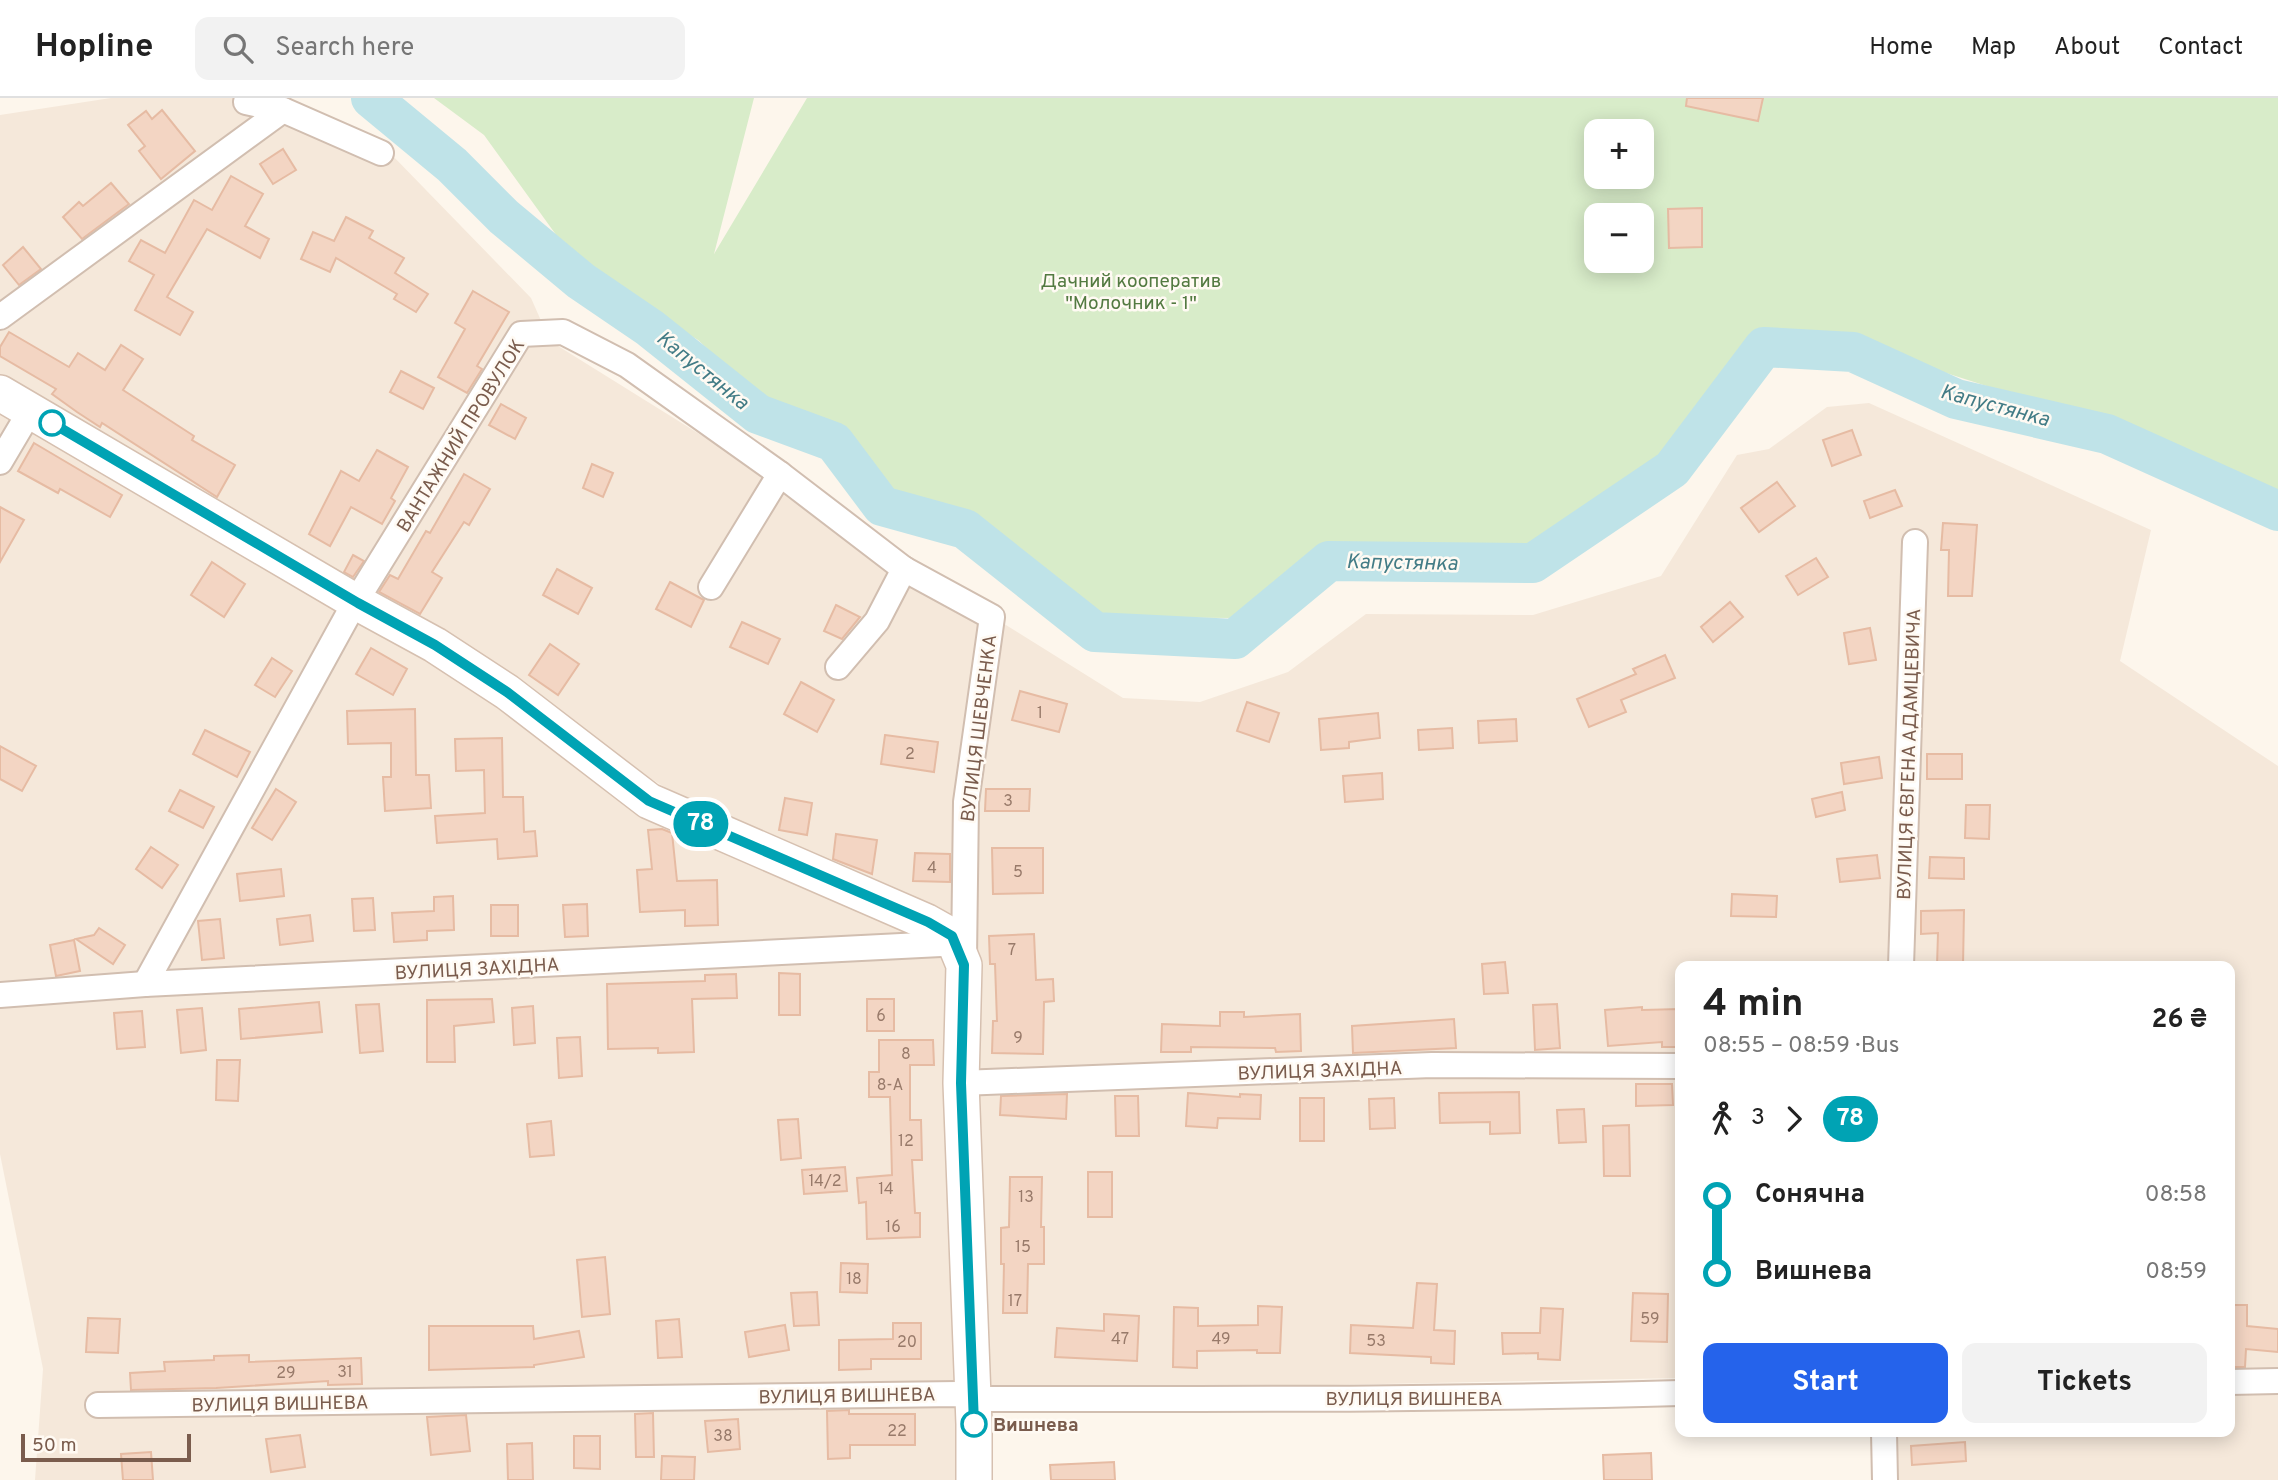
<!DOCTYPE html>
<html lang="en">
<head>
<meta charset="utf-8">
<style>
  :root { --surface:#fff; --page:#f2f2f2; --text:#222; --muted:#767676; --line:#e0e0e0; --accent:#2563eb }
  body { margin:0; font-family:Overpass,sans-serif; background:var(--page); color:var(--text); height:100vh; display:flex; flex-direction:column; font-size:26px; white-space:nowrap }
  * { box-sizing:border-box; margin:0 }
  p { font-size:23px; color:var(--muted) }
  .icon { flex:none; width:38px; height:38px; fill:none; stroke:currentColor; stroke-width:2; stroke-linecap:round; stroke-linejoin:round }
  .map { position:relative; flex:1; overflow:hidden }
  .details { position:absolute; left:1675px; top:863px; width:560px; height:476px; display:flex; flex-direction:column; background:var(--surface); border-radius:14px; box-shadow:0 4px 18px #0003 }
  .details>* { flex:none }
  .badge { padding:0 14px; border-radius:23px; font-size:24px; line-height:46px }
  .controls { position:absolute; left:1584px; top:21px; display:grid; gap:14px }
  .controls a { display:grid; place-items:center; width:70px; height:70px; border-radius:14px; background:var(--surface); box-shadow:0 4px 18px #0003; font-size:35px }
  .scale { position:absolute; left:21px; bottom:18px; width:170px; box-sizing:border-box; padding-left:7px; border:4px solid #7a5c4d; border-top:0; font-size:19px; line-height:24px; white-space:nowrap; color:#7a5c4d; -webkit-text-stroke:5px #fffaf3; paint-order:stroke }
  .map>.badge { position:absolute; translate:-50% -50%; box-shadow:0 0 0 4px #fff }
  .legs { display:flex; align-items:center; gap:10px; height:77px; padding:0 28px; font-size:23px }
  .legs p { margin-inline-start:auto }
  .summary { display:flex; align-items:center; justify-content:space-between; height:119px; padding:0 28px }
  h1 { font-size:38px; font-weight:700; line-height:52px }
  .button { display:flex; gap:14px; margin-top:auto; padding:14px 28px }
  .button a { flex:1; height:80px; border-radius:14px; background:var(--accent); color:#fff; font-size:28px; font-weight:700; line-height:80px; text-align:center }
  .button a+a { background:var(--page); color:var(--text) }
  ul { padding:0 28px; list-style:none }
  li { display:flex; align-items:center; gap:24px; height:77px; font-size:26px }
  li i { display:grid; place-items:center; width:10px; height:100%; margin:0 9px; background:currentColor }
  li i::after { content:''; width:18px; height:18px; margin:-9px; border:5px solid; border-radius:50%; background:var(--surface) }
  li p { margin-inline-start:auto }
  li:first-child i { background:linear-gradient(#0000 50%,currentColor 0) }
  li:last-child i { background:linear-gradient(currentColor 50%,#0000 0) }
  header { display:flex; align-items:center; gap:42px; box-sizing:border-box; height:98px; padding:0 35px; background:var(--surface); border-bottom:2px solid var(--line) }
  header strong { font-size:33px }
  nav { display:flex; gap:38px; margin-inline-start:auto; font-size:24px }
  .search { width:490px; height:63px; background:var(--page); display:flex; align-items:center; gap:18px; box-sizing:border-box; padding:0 24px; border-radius:14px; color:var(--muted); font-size:26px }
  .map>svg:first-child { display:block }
  .residential { fill:#f5e8da }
  .green { fill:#d8ecc9; fill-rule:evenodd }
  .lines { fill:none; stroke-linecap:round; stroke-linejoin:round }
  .river { stroke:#bfe3e8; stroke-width:40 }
  .building { fill:#f3d5c3; stroke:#e6bba3; stroke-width:2 }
  .street-casing { stroke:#d1beb0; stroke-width:28 }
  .secondary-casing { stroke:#d6c0b0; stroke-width:38 }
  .street { stroke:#fff; stroke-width:24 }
  .secondary { stroke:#fff; stroke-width:35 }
  .line-1-casing { stroke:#fff; stroke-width:16 }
  .line-1 { stroke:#00a3b4; stroke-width:10 }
  .stop-1-dot { fill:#fff; stroke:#00a3b4; stroke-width:3.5 }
  .labels { text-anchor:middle; stroke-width:5; stroke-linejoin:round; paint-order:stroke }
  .number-label { font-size:16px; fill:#987a6a }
  .park-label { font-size:19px; fill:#537a41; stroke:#fffaf3 }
  .street-label { font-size:19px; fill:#7a5c4d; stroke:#fffaf3 }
  .stop-label { font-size:19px; font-weight:bold; fill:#7a5c4d; stroke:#fffaf3; text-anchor:start }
  .water-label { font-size:21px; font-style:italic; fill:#437c86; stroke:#fffaf3 }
</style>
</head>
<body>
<header>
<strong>Hopline</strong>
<div class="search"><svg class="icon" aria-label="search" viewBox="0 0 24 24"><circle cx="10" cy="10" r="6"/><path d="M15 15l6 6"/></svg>Search here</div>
<nav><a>Home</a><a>Map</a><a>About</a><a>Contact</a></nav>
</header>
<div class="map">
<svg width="2278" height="1382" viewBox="0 0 2278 1382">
  <rect width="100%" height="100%" fill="#fdf6ec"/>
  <!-- residential -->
  <g class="residential">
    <polygon points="111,0 288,0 390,55 531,200 550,243 1123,600 1200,604 1288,574 1366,516 1533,517 1661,478 1737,357 1769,351 1827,309 1869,305 2151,432 2120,563 2278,668 2278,1271 2230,1271 2230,868 1680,868 1680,1280 978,1294 973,846 739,735 0,280 0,17"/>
    <polygon points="0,298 425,549 612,684 948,846 968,1382 35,1382 43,1271 0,1056"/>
    <polygon points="2230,1292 2278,1292 2278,1382 1893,1382 1893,1334 2230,1334"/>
  </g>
  <!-- green -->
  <path class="green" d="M434,0h320l-40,156 93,-156h1471v395l-152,-62 -211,-68 -57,-25 -96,-10 -92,121 -125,94 -226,7 -85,68 -132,-1 -125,-100 -90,-26 -42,-63 -84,-29 -63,-59 -118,-72 -96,-133zM1596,33h46v46h-46zM1596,117h46v46h-46z"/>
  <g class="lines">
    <!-- river -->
    <polyline class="river" points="371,0 452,67 504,119 581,183 650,230 758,316 834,344 882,408 965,431 1095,534 1235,541 1329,463 1533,465 1672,371 1764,249 1853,254 1956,301 2107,336 2278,413"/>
  </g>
  <!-- building -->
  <g class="building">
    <polygon points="1687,0 1763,0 1758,23 1686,8"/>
    <polygon points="162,12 195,53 161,81 139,53 145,48 128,27 146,13 152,21"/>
    <polygon points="283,51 296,72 273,86 260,66"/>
    <polygon points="231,78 263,96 245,128 269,141 260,160 207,131 167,199 193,214 180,237 135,212 154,177 129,163 141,142 165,155 194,102 212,112"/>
    <polygon points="111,85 129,106 82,141 63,119 79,104 83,108"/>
    <polygon points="1702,110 1702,149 1669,150 1668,111"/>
    <polygon points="346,119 373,133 369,140 404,160 395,175 428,196 416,214 394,201 397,196 336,160 330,174 301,161 313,134 334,143"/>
    <polygon points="23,149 41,171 19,187 3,167"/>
    <polygon points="473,193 509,214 477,268 482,271 467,295 438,279 465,231 455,225"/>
    <polygon points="9,234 69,269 78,255 105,272 121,247 143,261 123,292 194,338 192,342 235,367 217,399 102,325 100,329 77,314 52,296 56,291 0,258 0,249"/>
    <polygon points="401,273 434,290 423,311 390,294"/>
    <polygon points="501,306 526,320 515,341 489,327"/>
    <polygon points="1852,332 1861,357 1832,368 1823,342"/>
    <polygon points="34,345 122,397 110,419 60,391 58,395 18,373"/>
    <polygon points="377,352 408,369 391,400 395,403 382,426 351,409 330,448 309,436 341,373 359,383"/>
    <polygon points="592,366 613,375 603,399 583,390"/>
    <polygon points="464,376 490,391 469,427 464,424 432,474 442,480 420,516 379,494 390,477 398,481 426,433 430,435"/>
    <polygon points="1777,384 1795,408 1759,434 1741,410"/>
    <polygon points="1895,392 1902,408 1870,420 1864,403"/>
    <polygon points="0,409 24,422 0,464"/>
    <polygon points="1943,425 1977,427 1972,498 1948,498 1949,452 1941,452"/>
    <polygon points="353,457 364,463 353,479 344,474"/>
    <polygon points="1816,460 1828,479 1798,497 1786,478"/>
    <polygon points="212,464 245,486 224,519 191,497"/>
    <polygon points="557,471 592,490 578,516 543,497"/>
    <polygon points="670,484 704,502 691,529 656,511"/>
    <polygon points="1730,504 1743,519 1713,544 1701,529"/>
    <polygon points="836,507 860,519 842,541 824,533"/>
    <polygon points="742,524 780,541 768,566 730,549"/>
    <polygon points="1870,530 1876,562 1849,566 1844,535"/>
    <polygon points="550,546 579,566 558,597 529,577"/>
    <polygon points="371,550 407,571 393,597 356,576"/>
    <polygon points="1665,557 1675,580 1621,602 1626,614 1589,629 1577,601 1636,576 1633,571"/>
    <polygon points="272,560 292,573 275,599 255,587"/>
    <polygon points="801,584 834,602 817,634 784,616"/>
    <polygon points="1020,593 1067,606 1059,634 1012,622"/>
    <polygon points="1247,604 1279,615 1269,644 1237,633"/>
    <polygon points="415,611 416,677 429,677 431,710 385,713 383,679 391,679 391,645 348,646 347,613"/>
    <polygon points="1378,615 1380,640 1349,644 1349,650 1321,652 1319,621"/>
    <polygon points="1516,621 1517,643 1479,645 1478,623"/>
    <polygon points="1452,630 1453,650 1419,652 1418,632"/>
    <polygon points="205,632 250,654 237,679 193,656"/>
    <polygon points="885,637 938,644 934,674 881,666"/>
    <polygon points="502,640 503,699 523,699 524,734 535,733 537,758 498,761 497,741 437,745 435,718 485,715 484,672 456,673 455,641"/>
    <polygon points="0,648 36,668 22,693 0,681"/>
    <rect x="1927" y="656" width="35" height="25"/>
    <polygon points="1879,659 1882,680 1844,686 1841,665"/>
    <polygon points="1382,675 1383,701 1345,704 1343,678"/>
    <polygon points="276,691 296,704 272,742 252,730"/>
    <polygon points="986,691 1030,691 1029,713 985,713"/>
    <polygon points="180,692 214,709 203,730 169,713"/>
    <polygon points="1842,694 1845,712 1816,719 1812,701"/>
    <polygon points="785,700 812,705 807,737 779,732"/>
    <polygon points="1966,707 1990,707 1989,741 1965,740"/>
    <polygon points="662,731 672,735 677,783 717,782 718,827 685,828 685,812 640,814 637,772 652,771 648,732"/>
    <polygon points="836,736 877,742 872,776 833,761"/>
    <polygon points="151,749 178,767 162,790 136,771"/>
    <polygon points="992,750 1043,750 1043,795 993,796"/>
    <polygon points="915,755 950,756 950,784 913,783"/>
    <polygon points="1877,757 1880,780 1840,784 1837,761"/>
    <polygon points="1930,759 1964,760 1964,781 1929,780"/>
    <polygon points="281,771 284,798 240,803 237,776"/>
    <polygon points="1732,796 1777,798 1776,819 1731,818"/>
    <polygon points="453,798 454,832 427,833 427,842 394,844 392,815 434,813 434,799"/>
    <polygon points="373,800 375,832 354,833 352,801"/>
    <polygon points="587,806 588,838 565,839 563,807"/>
    <rect x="491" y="807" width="27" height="31"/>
    <polygon points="1964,812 1963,868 1937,868 1938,835 1921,836 1921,813"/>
    <polygon points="310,817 313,843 280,847 277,821"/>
    <polygon points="220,821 224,860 202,862 198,823"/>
    <polygon points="99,830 125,847 113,866 76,841 94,837"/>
    <polygon points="1034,836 1036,882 1053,881 1054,903 1044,904 1043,956 992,955 993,923 997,923 995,866 990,866 989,838"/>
    <polygon points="74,842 80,873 56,878 50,847"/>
    <polygon points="1505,864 1508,895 1484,896 1482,866"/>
    <polygon points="779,875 800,876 800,917 779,917"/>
    <polygon points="736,876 737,900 692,901 694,954 658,955 658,950 608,951 607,886 705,883 705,877"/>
    <polygon points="492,901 494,924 454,928 455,964 427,964 427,902"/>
    <rect x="867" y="901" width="27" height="32"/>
    <polygon points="319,904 322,934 241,941 239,911"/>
    <polygon points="379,906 383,953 360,955 356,907"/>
    <polygon points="1557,906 1560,950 1535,952 1533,907"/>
    <polygon points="533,908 535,945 514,947 512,910"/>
    <polygon points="1642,909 1642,912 1680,911 1680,949 1662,949 1662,944 1608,948 1605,912"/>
    <polygon points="202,910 206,952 181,955 177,912"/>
    <polygon points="142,913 145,949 117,951 114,915"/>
    <polygon points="1220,914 1244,914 1244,919 1300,916 1301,953 1276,954 1275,950 1191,949 1191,954 1161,954 1162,926 1220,928"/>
    <polygon points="1454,921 1456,950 1353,955 1352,928"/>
    <polygon points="580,939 582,978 559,980 557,940"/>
    <polygon points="879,942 933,942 934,967 910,967 910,1022 921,1022 922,1062 912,1062 915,1115 920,1115 920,1139 867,1141 866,1104 859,1105 857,1080 892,1077 890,999 869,999 869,974 879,974"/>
    <polygon points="217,962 240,962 238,1003 216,1002"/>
    <polygon points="1636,986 1672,986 1673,1007 1636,1008"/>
    <polygon points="1519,994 1520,1035 1490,1036 1490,1024 1440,1025 1439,995"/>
    <polygon points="1188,995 1240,999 1240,996 1261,997 1260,1021 1218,1020 1217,1030 1186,1028"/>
    <polygon points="1067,996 1066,1021 1000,1017 1001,998"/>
    <polygon points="1115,998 1138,998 1139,1038 1116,1038"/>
    <rect x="1300" y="1000" width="24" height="43"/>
    <polygon points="1394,1000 1395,1030 1370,1031 1369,1001"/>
    <polygon points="1584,1011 1586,1044 1559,1045 1557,1012"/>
    <polygon points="798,1021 801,1060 781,1062 778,1022"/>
    <polygon points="551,1023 554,1057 530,1059 527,1026"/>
    <polygon points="1629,1027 1630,1078 1604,1078 1603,1028"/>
    <polygon points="845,1069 847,1093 804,1096 802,1072"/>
    <rect x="1088" y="1074" width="24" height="45"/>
    <polygon points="1010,1079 1042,1079 1041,1129 1044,1129 1044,1166 1028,1166 1027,1215 1003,1215 1004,1166 1001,1166 1001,1130 1009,1129"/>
    <polygon points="605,1159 610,1216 582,1219 577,1162"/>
    <polygon points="841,1165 868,1166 867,1195 840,1194"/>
    <polygon points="1417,1185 1437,1186 1434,1232 1455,1233 1454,1266 1431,1265 1431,1259 1350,1255 1351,1227 1413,1230"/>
    <polygon points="817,1194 819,1227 794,1228 791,1195"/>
    <polygon points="1633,1195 1668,1196 1667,1244 1631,1243"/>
    <polygon points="2230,1207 2247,1207 2247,1228 2278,1231 2278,1254 2246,1251 2245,1269 2230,1269"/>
    <polygon points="1258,1208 1282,1209 1280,1255 1257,1255 1257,1252 1197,1253 1197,1270 1173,1269 1174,1209 1198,1210 1198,1228 1258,1227"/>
    <polygon points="1541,1210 1563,1211 1560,1262 1538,1261 1538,1255 1503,1256 1502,1235 1540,1235"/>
    <polygon points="1104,1216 1139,1218 1137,1263 1055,1259 1057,1230 1104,1233"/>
    <polygon points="88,1220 120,1221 118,1255 86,1254"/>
    <polygon points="679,1221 682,1259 658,1260 656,1223"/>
    <polygon points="893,1225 921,1225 921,1261 871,1261 871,1271 839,1272 839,1242 893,1241"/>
    <polygon points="785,1227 789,1252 749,1259 745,1234"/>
    <polygon points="429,1228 533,1228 534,1241 579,1233 584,1259 534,1267 534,1269 429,1272"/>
    <polygon points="249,1257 249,1264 361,1260 362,1286 328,1287 328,1283 216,1290 131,1292 130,1275 165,1273 164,1264 214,1262 214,1258"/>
    <polygon points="849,1312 849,1316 915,1316 915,1347 850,1347 850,1360 828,1361 827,1313"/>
    <polygon points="653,1315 654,1359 636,1359 635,1316"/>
    <polygon points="466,1317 470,1353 431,1357 427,1319"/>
    <polygon points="738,1321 740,1351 708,1354 705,1323"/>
    <polygon points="300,1337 305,1369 271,1374 266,1341"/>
    <polygon points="574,1338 600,1338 600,1371 574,1370"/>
    <polygon points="1965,1344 1966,1363 1912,1367 1911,1348"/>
    <polygon points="532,1345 533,1382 508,1382 507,1346"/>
    <polygon points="151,1354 153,1382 123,1382 121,1356"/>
    <polygon points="1651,1355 1652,1382 1604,1382 1603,1357"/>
    <polygon points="662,1358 695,1359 694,1382 661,1382"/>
    <polygon points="1114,1364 1115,1382 1051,1382 1050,1367"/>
  </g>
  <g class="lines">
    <defs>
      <g id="street">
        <polyline points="246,4 283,12 381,55"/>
        <polyline points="0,219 283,12"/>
        <polyline points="0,364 26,320 28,311"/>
        <polyline points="711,489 780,376"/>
        <polyline points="838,569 877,523 904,471"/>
        <polyline points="1901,868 1915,444"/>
        <polyline points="145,886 349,515 358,505 361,495 521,236 563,234 627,267 780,376 904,471 992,519 966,704 964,860"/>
        <polyline points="0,897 145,886 941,846 952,838"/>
        <polyline points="961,985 1432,967 1680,968"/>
        <polyline points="2230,1284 2278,1283"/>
        <path d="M98,1307l860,-11 29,5c231,0 462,1 693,-6"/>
        <polyline points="1884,1334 1885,1382"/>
      </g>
      <polyline id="secondary" points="0,295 358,505 435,547 507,594 649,703 927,824 952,838 964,867 961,985 974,1326 974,1382"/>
    </defs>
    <!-- street casing -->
    <use href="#street" class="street-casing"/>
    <!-- secondary casing -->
    <use href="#secondary" class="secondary-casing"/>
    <!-- street -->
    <use href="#street" class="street"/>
    <!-- secondary -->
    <use href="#secondary" class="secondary"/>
  </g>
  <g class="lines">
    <defs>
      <polyline id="line-1" points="52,325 358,505 435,547 507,594 649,703 928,824 952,838 964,867 961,985 974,1326"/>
    </defs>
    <!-- line-1 casing -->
    <use href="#line-1" class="line-1-casing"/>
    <!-- line-1 -->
    <use href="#line-1" class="line-1"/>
  </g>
  <!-- markers -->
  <g class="stop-1-dot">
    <circle cx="52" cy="325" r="12"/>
    <circle cx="974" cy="1326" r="12"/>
  </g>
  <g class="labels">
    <!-- number labels -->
    <g class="number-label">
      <text x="1040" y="620">1</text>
      <text x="910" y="661">2</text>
      <text x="1008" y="708">3</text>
      <text x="932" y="775">4</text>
      <text x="1018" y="779">5</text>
      <text x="1012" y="857">7</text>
      <text x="881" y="923">6</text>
      <text x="1018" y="945">9</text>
      <text x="906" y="961">8</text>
      <text x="890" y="992">8-А</text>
      <text x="906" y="1048">12</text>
      <text x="825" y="1088">14/2</text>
      <text x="886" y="1096">14</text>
      <text x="1026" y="1104">13</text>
      <text x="893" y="1134">16</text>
      <text x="1023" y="1154">15</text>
      <text x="854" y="1186">18</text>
      <text x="1015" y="1208">17</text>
      <text x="1650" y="1226">59</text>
      <text x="1120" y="1246">47</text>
      <text x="1221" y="1246">49</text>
      <text x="1376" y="1248">53</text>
      <text x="907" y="1249">20</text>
      <text x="345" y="1279">31</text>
      <text x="286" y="1280">29</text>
      <text x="897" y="1338">22</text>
      <text x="723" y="1343">38</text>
    </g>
    <!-- park labels -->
    <g class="park-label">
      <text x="1131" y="189">Дачний кооператив<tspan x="1131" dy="22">"Молочник - 1"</tspan></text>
    </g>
    <!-- street labels -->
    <g class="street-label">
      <text transform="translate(460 337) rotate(-58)" y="7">ВАНТАЖНИЙ ПРОВУЛОК</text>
      <text transform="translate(978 630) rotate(-83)" y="7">ВУЛИЦЯ ШЕВЧЕНКА</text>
      <text transform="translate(1908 656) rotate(-88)" y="7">ВУЛИЦЯ ЄВГЕНА АДАМЦЕВИЧА</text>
      <text transform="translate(477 870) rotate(-3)" y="7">ВУЛИЦЯ ЗАХІДНА</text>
      <text transform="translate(1320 972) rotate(-2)" y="7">ВУЛИЦЯ ЗАХІДНА</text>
      <text transform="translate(847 1297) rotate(-1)" y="7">ВУЛИЦЯ ВИШНЕВА</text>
      <text x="1414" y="1307">ВУЛИЦЯ ВИШНЕВА</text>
      <text transform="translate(280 1305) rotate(-1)" y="7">ВУЛИЦЯ ВИШНЕВА</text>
    </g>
    <!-- stop labels -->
    <g class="stop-label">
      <text x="993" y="1333">Вишнева</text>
    </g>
    <!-- water labels -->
    <g class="water-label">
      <text transform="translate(703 272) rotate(39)" y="7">Капустянка</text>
      <text transform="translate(1995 307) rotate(15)" y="7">Капустянка</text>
      <text transform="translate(1402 464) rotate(1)" y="7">Капустянка</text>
    </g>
  </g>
</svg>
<div class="controls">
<a>+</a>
<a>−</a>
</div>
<div class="scale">50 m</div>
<b class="badge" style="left:701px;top:726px;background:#00a3b4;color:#fff">78</b>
<section class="details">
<div class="summary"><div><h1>4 min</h1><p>08:55 – 08:59 · Bus</p></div><b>26 ₴</b></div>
<div class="legs"><svg class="icon" aria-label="walk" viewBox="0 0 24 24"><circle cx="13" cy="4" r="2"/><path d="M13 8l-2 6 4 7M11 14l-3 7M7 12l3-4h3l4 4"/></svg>3<svg class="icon" aria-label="forward" viewBox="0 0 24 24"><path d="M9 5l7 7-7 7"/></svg><b class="badge" style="background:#00a3b4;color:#fff">78</b></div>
<ul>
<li><i style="color:#00a3b4"></i><b>Сонячна</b><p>08:58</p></li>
<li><i style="color:#00a3b4"></i><b>Вишнева</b><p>08:59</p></li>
</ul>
<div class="button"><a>Start</a><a>Tickets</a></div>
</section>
</div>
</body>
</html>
